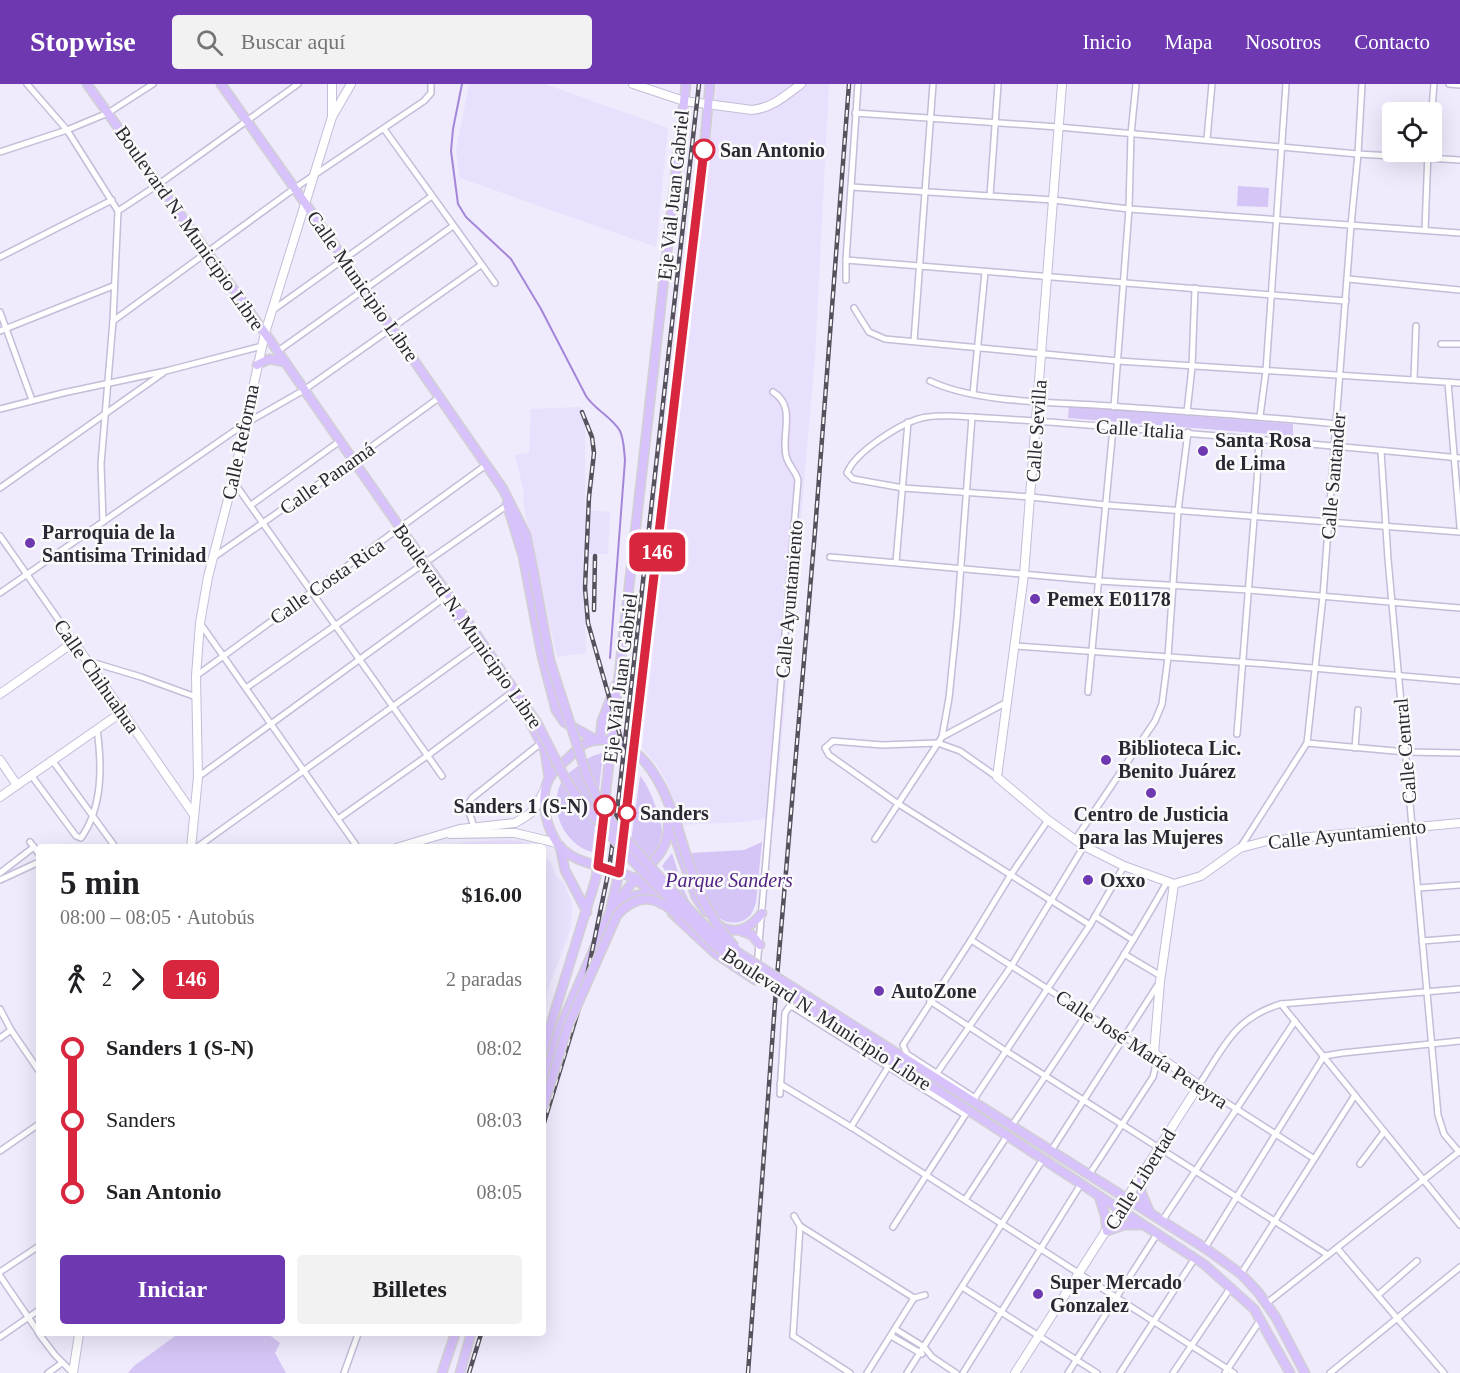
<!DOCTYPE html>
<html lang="es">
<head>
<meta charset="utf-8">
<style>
  :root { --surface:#fff; --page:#f2f2f2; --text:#202124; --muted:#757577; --accent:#6e39b0 }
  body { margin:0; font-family:Georgia,serif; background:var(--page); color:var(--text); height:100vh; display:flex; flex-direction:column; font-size:22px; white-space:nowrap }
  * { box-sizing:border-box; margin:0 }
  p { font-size:20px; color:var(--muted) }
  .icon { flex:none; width:33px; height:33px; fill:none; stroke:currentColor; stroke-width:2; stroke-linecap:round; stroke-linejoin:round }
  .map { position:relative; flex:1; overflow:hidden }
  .sheet { position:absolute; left:36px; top:760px; width:510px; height:492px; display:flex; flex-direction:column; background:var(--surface); border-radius:6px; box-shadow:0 6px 24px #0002 }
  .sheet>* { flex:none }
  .badge { padding:0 12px; border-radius:9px; font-size:21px; line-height:39px }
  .controls { position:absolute; left:1382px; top:18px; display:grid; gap:12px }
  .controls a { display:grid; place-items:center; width:60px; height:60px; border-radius:6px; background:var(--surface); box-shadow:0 6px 24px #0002; font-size:30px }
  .map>.badge { position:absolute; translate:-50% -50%; box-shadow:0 0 0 3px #fff }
  .legs { display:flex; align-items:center; gap:9px; height:66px; padding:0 24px; font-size:20px }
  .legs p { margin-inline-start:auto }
  .headline { display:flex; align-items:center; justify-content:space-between; height:102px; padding:0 24px }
  h1 { font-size:33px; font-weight:600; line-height:45px }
  .primary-button { display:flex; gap:12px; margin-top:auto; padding:12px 24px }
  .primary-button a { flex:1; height:69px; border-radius:6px; background:var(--accent); color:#fff; font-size:24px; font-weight:600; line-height:69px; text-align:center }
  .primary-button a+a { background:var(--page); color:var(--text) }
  ul { padding:0 24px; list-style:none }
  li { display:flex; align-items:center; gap:21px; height:72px; font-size:22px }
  li i { display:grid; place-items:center; width:9px; height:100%; margin:0 8px; background:currentColor }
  li i::after { content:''; width:15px; height:15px; margin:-8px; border:4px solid; border-radius:50%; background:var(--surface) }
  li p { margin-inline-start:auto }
  li:first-child i { background:linear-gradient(#0000 50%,currentColor 0) }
  li:last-child i { background:linear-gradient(currentColor 50%,#0000 0) }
  header { display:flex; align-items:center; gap:36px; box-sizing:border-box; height:84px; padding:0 30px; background:var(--accent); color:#fff }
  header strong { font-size:28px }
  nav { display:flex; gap:33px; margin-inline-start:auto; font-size:21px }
  .search { width:420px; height:54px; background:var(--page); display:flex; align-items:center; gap:15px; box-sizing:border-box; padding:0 21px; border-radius:6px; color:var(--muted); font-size:22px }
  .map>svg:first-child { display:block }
  .built { fill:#e9e0fd }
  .green { fill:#d5c5f6 }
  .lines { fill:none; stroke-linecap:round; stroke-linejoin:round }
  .stream { stroke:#a486d9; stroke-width:2 }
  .street-casing { stroke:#c5bcd8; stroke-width:8 }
  .secondary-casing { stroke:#c5bcd8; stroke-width:10 }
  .primary-casing { stroke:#d1d0d2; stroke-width:11 }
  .street { stroke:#fff; stroke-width:5 }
  .secondary { stroke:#fff; stroke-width:8 }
  .primary { stroke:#d7c2fb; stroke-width:8 }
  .rail-casing { stroke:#55515d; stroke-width:4.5 }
  .rail { stroke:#fafafa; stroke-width:2; stroke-dasharray:7; stroke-linecap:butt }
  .primary-bridge-casing { stroke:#d1d0d2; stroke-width:11; stroke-linecap:butt }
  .primary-bridge { stroke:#d7c2fb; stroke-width:8 }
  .line-1-casing { stroke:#fff; stroke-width:14 }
  .line-1 { stroke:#d7263d; stroke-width:9 }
  .stop-1-dot { fill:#fff; stroke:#d7263d; stroke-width:3 }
  .poi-dot { fill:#6e39b0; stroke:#fafafa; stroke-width:2 }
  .labels { text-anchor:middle; stroke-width:5; stroke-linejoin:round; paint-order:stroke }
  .stop-label { font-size:20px; font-weight:bold; fill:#2c2833; stroke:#fafafa; text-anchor:start }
  .street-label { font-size:20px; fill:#2c2833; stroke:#fafafa }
  .poi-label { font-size:20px; font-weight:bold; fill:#2c2833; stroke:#fafafa; text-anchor:start }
  .park-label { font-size:20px; font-style:italic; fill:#502385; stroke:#fafafa }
</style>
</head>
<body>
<header>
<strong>Stopwise</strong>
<div class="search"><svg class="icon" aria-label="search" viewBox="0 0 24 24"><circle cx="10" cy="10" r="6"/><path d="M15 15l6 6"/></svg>Buscar aquí</div>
<nav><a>Inicio</a><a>Mapa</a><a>Nosotros</a><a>Contacto</a></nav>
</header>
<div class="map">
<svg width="1460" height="1289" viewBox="0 0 1460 1289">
  <rect width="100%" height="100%" fill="#efeafc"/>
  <!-- built -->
  <g class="built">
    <polygon points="469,0 545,0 668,44 656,163 460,94 456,67"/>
    <polygon points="717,0 829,0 815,273 775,733 746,738 680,741 666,697 657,681 642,664"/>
    <polygon points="580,323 585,340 585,426 610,428 608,470 583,470 586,569 557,573 523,418 524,408 515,371 529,369 531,325"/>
    <polygon points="510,756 527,759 537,763 445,763 464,758"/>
    <polygon points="543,770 551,779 556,793 564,799 572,819 571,844 549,903 543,926"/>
  </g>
  <!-- green -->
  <g class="green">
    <polygon points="1238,102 1269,104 1268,123 1237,122"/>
    <polygon points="1069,322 1293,340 1293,352 1068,334"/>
    <path d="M603,669l-11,99c-28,-8 -44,-43 -31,-69 4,-8 10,-12 17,-17 8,-7 14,-11 25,-13z"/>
    <path d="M640,692c8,7 23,46 22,58 -2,10 -7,18 -13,25l-18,-18z"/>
    <path d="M762,758l-6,60c-3,10 -6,17 -17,20 -33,7 -42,-47 -49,-69l54,-3z"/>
    <polygon points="672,769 683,804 691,821 689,822 662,782"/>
    <polygon points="178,1250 189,1250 190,1251 193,1250 268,1250 280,1259 275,1269 286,1289 128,1289 134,1282"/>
  </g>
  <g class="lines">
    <!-- stream -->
    <path class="stream" d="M462,0l-9,45 -2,22 7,53 8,13 45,42 30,50 45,87c9,14 26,21 34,35 4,8 4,20 5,29l-15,198"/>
    <defs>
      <g id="street">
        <polyline points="27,0 67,46 118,127 113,237 101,380 103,438"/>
        <polyline points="1449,0 1460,1"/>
        <polyline points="855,29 1058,43 1358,70 1460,76"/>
        <polyline points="1431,36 1434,0"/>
        <polyline points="384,45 495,199"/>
        <polyline points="1207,55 1212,0"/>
        <polyline points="0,68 67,46 108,29 153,0"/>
        <polyline points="851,103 1053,116 1129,125 1460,149"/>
        <polyline points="990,112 998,0"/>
        <polyline points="118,127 159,100 298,0"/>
        <polyline points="1425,146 1428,68"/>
        <polyline points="0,173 112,116"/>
        <polyline points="846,176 1346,217"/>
        <polyline points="1348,195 1460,206"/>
        <polyline points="846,196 846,176 858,0"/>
        <polyline points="854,224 869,248 885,255 1118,277 1460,299"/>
        <polyline points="273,226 432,112"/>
        <polyline points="0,228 32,316"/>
        <polyline points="113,237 295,104 424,17 431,9 431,0"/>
        <polyline points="0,247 113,202"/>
        <polyline points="914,257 933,0"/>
        <polyline points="1441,260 1460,260"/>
        <polyline points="278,267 453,142"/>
        <polyline points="1414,295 1416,242"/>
        <path d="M930,297c44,21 116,21 166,24 80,6 161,11 241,19"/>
        <polyline points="1448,298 1460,443"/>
        <polyline points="973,310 985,188"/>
        <polyline points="1114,323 1129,125 1131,50 1136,0"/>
        <polyline points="0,325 63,309 166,287 262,262"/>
        <polyline points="1187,328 1192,283 1195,204"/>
        <polyline points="1260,332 1266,287 1286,0"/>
        <polyline points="1381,367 1388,475 1438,1031 1444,1050 1459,1068"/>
        <path d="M1460,374c-116,-12 -232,-21 -348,-31 -42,-3 -84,-7 -127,-9 -19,-1 -39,-4 -58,-1 -23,3 -72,35 -80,56l6,6 50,9 128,9 75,8 354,27"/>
        <polyline points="233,397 442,692"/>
        <polyline points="0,404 163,289"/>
        <polyline points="251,421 340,357"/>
        <polyline points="0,452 74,558"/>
        <polyline points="214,473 353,376 440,313"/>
        <polyline points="830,473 1100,497 1249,506 1460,524"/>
        <polyline points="896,478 908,338"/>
        <polyline points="0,509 243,341 304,306 481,181"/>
        <polyline points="200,539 358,764"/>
        <polyline points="1015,562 1267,580 1460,597"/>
        <polyline points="88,577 141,593 196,613"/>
        <polyline points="196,592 486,381"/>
        <polyline points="246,604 509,420"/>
        <polyline points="1088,608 1113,344"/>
        <polyline points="1237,650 1257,397 1259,355"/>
        <polyline points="942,653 1007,618"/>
        <polyline points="1307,659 1406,668 1460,669"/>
        <polyline points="1355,664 1358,626"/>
        <polyline points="52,676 116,764"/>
        <path d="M31,691l45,61 5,2c22,-31 21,-73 16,-109"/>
        <polyline points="198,693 448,511"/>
        <polyline points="997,693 960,667 938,659 882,661 833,657 825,664 829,671 897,719 1090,841"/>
        <polyline points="338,735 427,672 511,609"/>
        <polyline points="474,743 467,722 472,714 541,659"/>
        <polyline points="875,755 942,653 949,614 957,535 972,333"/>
        <polyline points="1075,756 1155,637 1162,620 1168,573 1178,427 1188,348"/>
        <polyline points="30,758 39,770"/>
        <polyline points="196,764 477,562"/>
        <polyline points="1240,764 1307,659 1323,512 1351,141 1358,70 1362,0"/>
        <polyline points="0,789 34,763"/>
        <polyline points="0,796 39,778"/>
        <polyline points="1418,804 1460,801"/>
        <polyline points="1095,832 1133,856"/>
        <polyline points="971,856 1123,953 1154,969 1155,985 1153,993 1089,1091"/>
        <polyline points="1422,857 1460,854"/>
        <polyline points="1124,870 1161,892"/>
        <path d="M757,883l41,-487c-2,-8 -8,-13 -11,-21 -8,-21 11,-52 -14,-67"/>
        <polyline points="930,917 1006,967 1328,1171"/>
        <polyline points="1281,920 1460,1141"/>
        <polyline points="0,925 11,946 39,987"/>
        <polyline points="0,954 11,946"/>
        <polyline points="937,989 1012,881 1084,762"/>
        <polyline points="780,1000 851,1043 1234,1289"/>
        <polyline points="780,1010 785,929 789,923 793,923 965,1031"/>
        <polyline points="975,1014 907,970 903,961 971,856 1010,792 1048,736"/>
        <polyline points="974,1015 1090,841 1124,782"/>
        <polyline points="851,1043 888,983"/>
        <path d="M1011,1043c54,-80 109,-161 156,-245"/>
        <polyline points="0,1067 39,1040"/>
        <polyline points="1051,1067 1159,899"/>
        <path d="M1313,1074l-114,-73c25,-38 35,-67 82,-81l179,-15"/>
        <polyline points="1360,1080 1384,1048"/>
        <polyline points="965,1116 1007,1052"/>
        <polyline points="794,1132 800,1142 914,1214"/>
        <polyline points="1162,1137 1295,937"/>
        <polyline points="893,1143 967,1028"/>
        <polyline points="1205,1164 1324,972 1342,969 1460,957"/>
        <polyline points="1337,1164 1444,1289"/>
        <polyline points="0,1188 39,1162"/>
        <polyline points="1241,1190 1355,1011"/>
        <polyline points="0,1192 39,1249"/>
        <polyline points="962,1203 1097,1289"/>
        <polyline points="1378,1211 1417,1177"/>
        <polyline points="914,1214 925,1211"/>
        <polyline points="1267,1219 1460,1067"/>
        <polyline points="895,1245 924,1263 932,1273 956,1289"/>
        <polyline points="39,1250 55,1271 73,1289"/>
        <polyline points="793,1252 800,1142"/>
        <polyline points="793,1252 850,1289"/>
        <polyline points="891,1252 922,1270"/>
        <polyline points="0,1253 39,1226"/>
        <polyline points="48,1289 62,1279"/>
        <polyline points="344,1289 358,1250"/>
        <polyline points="867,1289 914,1214"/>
        <polyline points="907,1289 1043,1075"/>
        <polyline points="963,1289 1081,1100"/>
        <polyline points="1068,1289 1157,1150"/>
        <polyline points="1120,1289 1195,1174"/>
        <polyline points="1173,1289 1231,1203"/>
        <polyline points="1225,1289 1261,1235"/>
        <polyline points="1330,1289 1460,1183"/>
      </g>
      <g id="secondary">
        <path d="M633,0l51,17 68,9c20,-2 33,-14 49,-26"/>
        <polyline points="1062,0 1024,490 997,693 1048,736 1084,762 1124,782 1174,800 1201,792 1240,764 1267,757 1460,739"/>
        <polyline points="332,32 332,0"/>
        <polyline points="0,610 74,558 194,731"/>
        <polyline points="0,676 17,701"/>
        <polyline points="0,713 122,628"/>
        <polyline points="450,750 515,749 557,759"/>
        <polyline points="191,764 198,693 196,592 200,539 208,493 233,396 265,249 332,33 351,0"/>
        <polyline points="396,764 460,745 515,739 528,731 534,726 544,707"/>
        <polyline points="73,1289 79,1250"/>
        <polyline points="1015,1289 1199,1001 1154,969 1160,898 1174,800"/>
      </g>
      <g id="primary">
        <polyline points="87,0 265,249 401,445 463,531 537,639"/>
        <polyline points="221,0 305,119 503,405 526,451 533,486"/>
        <polyline points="257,281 269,275 285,278"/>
        <polyline points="507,420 523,472 542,572 556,626 564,638 596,656"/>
        <polyline points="453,522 458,534 499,592"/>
        <polyline points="528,634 545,667 549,694"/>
        <polyline points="600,656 602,637 616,601"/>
        <polyline points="667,731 696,813 706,828"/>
        <polyline points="560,762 565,786 587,828"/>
        <polyline points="622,814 650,809"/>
        <path d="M662,820c-8,-8 -17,-19 -27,-25 -23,-14 -61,-12 -78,-36 -10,-16 -16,-38 -11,-57 3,-11 11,-18 19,-25 7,-6 13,-14 21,-18 15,-7 36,-1 48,8 23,19 33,47 43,74"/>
        <path d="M613,825c8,-10 14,-22 23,-30 15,-16 34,-29 32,-55"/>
        <polyline points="672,829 716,870 755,896"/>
        <path d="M717,840c17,13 34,4 45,-11"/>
        <polyline points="739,846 752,851 760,861"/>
        <polyline points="543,966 596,794 686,0"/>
        <polyline points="898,970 1205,1164 1241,1190 1258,1208 1275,1232 1305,1289"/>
        <polyline points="893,977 1205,1181 1254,1225 1290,1289"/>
        <polyline points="543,1000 559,946 610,828 619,789 704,66 710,0"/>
        <polyline points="1141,1091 1141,1108 1150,1129"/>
        <polyline points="1099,1112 1105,1131 1107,1147 1124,1141 1143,1141"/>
        <polyline points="442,1289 455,1250"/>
        <polyline points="460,1289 471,1250"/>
      </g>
    </defs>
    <!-- street casing -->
    <use href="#street" class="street-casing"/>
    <!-- secondary casing -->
    <use href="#secondary" class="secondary-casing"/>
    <!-- primary casing -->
    <use href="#primary" class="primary-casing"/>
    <!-- street -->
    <use href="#street" class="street"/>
    <!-- secondary -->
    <use href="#secondary" class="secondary"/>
    <!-- primary -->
    <use href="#primary" class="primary"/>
    <defs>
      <g id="rail">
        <polyline points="582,328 592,353 594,369 589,413 585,504 588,539 621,655"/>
        <polyline points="594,526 595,472"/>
        <polyline points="543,1042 583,911 609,785 618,719 699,0"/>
        <polyline points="469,1289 481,1250"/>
        <polyline points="748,1289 776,905 815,447 849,0"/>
      </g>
    </defs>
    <!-- rail casing -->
    <use href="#rail" class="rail-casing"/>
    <!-- rail -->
    <use href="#rail" class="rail"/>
    <defs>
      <g id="primary-bridge">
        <polyline points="533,486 550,577 587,692 601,722 618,747 698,835 726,861 898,970"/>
        <polyline points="537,639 567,698 577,713 631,775 715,862 763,895 893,977"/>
        <path d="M677,741c14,46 24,86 58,122"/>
        <path d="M543,1024l25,-82 49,-111c21,-22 40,-20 61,1"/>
      </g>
    </defs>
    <!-- primary-bridge casing -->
    <use href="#primary-bridge" class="primary-bridge-casing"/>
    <!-- primary-bridge -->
    <use href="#primary-bridge" class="primary-bridge"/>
  </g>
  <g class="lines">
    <defs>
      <polyline id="line-1" points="605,722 598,782 619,789 704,66"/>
    </defs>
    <!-- line-1 casing -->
    <use href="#line-1" class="line-1-casing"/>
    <!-- line-1 -->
    <use href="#line-1" class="line-1"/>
  </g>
  <!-- markers -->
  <g class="stop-1-dot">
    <circle cx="704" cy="66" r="10"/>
    <circle cx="605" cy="722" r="10"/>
    <circle cx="627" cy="729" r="8"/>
  </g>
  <g class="poi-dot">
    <circle cx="1203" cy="367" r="6"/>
    <circle cx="30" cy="459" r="6"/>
    <circle cx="1035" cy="515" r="6"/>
    <circle cx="1106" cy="676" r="6"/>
    <circle cx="1151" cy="709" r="6"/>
    <circle cx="1088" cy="796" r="6"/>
    <circle cx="879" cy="907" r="6"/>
    <circle cx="1038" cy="1210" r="6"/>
  </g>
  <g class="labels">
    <!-- stop labels -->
    <g class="stop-label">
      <text x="720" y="73">San Antonio</text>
      <text x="588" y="729" text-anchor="end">Sanders 1 (S-N)</text>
      <text x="640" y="736">Sanders</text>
    </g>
    <!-- street labels -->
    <g class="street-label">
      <text transform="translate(673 111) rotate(-84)" y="7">Eje Vial Juan Gabriel</text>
      <text transform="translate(190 144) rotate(55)" y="7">Boulevard N. Municipio Libre</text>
      <text transform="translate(363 202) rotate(55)" y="7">Calle Municipio Libre</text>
      <text transform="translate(1140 345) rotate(4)" y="7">Calle Italia</text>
      <text transform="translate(1036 347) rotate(-86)" y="7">Calle Sevilla</text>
      <text transform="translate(240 358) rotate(-78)" y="7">Calle Reforma</text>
      <text transform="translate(1333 392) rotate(-85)" y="7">Calle Santander</text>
      <text transform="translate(327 394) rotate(-35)" y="7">Calle Panamá</text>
      <text transform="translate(327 497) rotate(-35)" y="7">Calle Costa Rica</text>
      <text transform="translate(789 515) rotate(-85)" y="7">Calle Ayuntamiento</text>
      <text transform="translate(468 542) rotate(55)" y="7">Boulevard N. Municipio Libre</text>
      <text transform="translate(97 592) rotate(55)" y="7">Calle Chihuahua</text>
      <text transform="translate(620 594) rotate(-83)" y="7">Eje Vial Juan Gabriel</text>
      <text transform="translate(1405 667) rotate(-95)" y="7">Calle Central</text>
      <text transform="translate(1347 750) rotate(-6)" y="7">Calle Ayuntamiento</text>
      <text transform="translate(827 935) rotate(33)" y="7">Boulevard N. Municipio Libre</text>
      <text transform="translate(1142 965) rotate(33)" y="7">Calle José María Pereyra</text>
      <text transform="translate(1140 1095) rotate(-58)" y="7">Calle Libertad</text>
    </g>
    <!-- poi labels -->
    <g class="poi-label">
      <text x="1215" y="363">Santa Rosa<tspan x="1215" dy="23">de Lima</tspan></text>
      <text x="42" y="455">Parroquia de la<tspan x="42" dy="23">Santisima Trinidad</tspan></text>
      <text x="1047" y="522">Pemex E01178</text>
      <text x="1118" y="671">Biblioteca Lic.<tspan x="1118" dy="23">Benito Juárez</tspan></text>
      <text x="1151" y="737" text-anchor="middle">Centro de Justicia<tspan x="1151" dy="23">para las Mujeres</tspan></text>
      <text x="1100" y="803">Oxxo</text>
      <text x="891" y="914">AutoZone</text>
      <text x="1050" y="1205">Super Mercado<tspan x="1050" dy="23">Gonzalez</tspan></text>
    </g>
    <!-- park labels -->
    <g class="park-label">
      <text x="729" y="803">Parque Sanders</text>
    </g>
  </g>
</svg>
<div class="controls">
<a><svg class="icon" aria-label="locate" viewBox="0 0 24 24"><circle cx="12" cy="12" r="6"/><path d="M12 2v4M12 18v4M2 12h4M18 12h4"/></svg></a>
</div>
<b class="badge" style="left:657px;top:468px;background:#d7263d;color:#fff">146</b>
<section class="sheet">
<div class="headline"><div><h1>5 min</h1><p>08:00 – 08:05 · Autobús</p></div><b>$16.00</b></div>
<div class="legs"><svg class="icon" aria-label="walk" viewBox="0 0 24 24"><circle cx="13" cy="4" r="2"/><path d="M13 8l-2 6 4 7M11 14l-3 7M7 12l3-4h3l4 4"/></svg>2<svg class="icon" aria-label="forward" viewBox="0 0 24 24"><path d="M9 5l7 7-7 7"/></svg><b class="badge" style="background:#d7263d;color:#fff">146</b><p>2 paradas</p></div>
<ul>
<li><i style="color:#d7263d"></i><b>Sanders 1 (S-N)</b><p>08:02</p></li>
<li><i style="color:#d7263d"></i><span>Sanders</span><p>08:03</p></li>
<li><i style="color:#d7263d"></i><b>San Antonio</b><p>08:05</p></li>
</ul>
<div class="primary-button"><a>Iniciar</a><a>Billetes</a></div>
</section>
</div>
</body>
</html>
